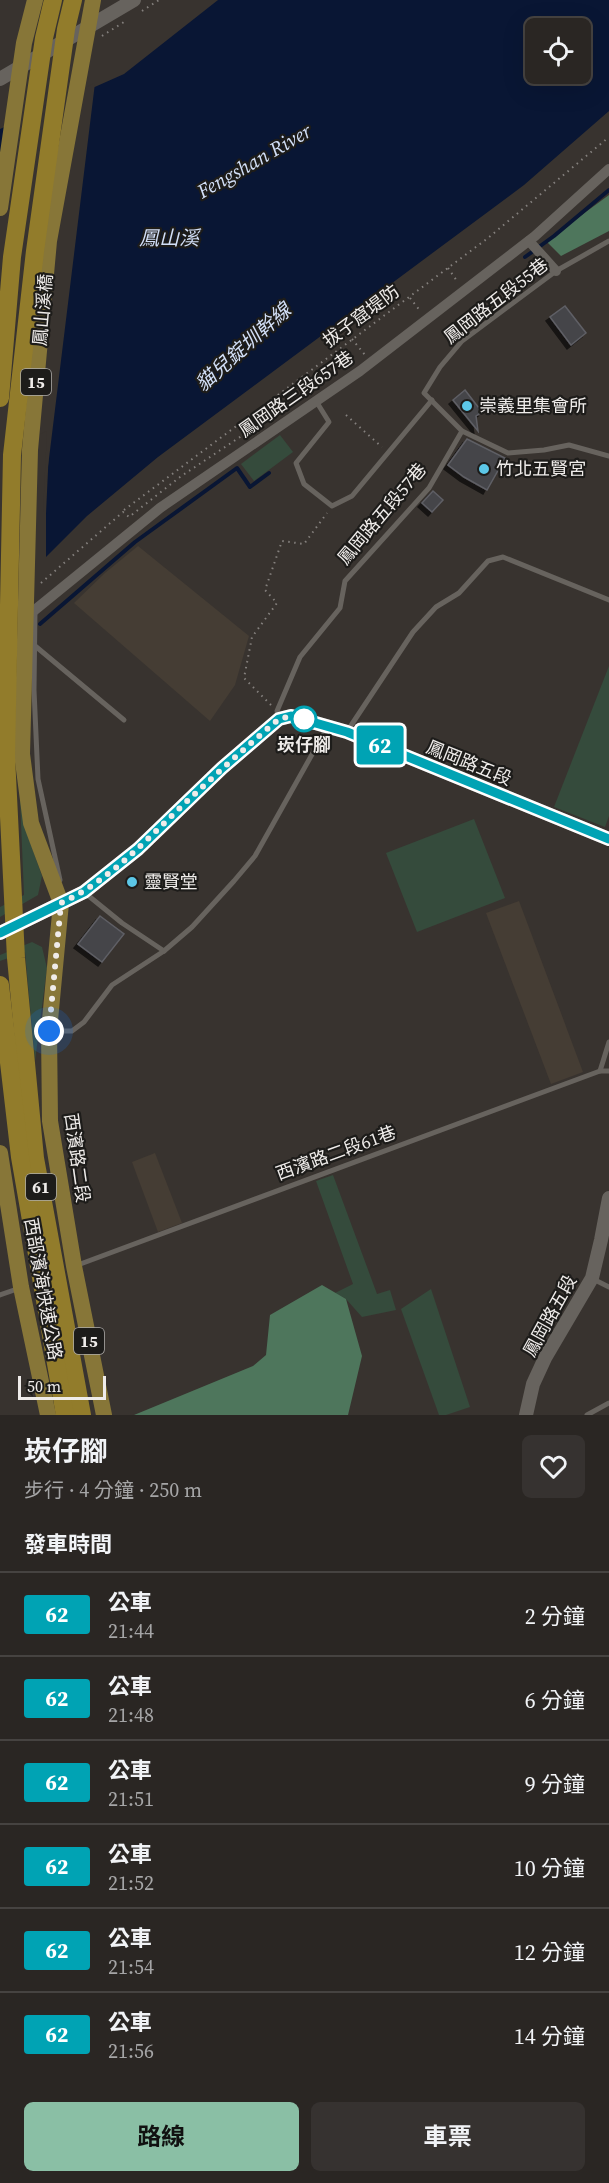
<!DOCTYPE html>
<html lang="zh-TW">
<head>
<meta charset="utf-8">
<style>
  :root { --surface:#2a2623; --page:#363230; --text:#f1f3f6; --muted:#a5a5a6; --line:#464341; --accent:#8abfa5 }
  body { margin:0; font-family:"Source Serif 4","Noto Sans TC",serif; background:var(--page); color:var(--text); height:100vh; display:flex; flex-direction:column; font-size:22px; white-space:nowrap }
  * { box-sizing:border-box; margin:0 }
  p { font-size:20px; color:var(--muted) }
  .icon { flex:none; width:33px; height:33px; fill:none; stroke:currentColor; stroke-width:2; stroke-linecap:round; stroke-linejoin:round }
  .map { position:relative; height:1415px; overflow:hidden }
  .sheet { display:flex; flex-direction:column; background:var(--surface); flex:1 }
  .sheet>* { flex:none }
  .badge { padding:0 12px; border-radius:4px; font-size:21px; line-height:39px }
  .tools { position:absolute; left:525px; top:18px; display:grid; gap:12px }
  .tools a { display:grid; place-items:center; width:66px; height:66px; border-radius:9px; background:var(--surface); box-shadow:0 6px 24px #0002,0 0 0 2px var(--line); font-size:30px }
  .scale { position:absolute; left:18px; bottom:15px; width:88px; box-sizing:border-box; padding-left:6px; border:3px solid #efecea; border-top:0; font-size:16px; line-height:21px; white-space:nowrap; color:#efecea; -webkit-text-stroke:4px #1d1c1a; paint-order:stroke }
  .you { position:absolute; width:30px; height:30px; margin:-15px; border:4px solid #fff; border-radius:50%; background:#1a73e8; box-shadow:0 0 0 9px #1a73e833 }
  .map>.badge { position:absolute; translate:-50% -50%; box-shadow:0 0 0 3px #fff }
  h2 { padding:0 24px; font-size:22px; line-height:54px }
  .round { display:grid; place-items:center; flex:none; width:63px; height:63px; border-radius:9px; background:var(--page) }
  .summary { display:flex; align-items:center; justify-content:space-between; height:102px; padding:0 24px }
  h1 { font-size:28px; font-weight:700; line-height:45px }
  .primary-button { display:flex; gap:12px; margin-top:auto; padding:12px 24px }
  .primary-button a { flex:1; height:69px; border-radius:9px; background:var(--accent); color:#111; font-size:24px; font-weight:700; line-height:69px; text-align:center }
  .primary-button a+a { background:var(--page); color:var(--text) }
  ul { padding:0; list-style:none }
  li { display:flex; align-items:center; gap:18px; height:84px; padding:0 24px; border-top:2px solid var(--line) }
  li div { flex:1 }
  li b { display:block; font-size:22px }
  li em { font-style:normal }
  li .badge { min-width:66px; font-weight:700; text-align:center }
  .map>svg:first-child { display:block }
  .built { fill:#453d34 }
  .green { fill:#354b3c }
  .forest { fill:#4e765c }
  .water { fill:#091634; fill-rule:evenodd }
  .pier { fill:#38332f }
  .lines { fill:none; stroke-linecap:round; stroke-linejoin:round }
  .stream { stroke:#091634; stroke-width:4 }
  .building { fill:#44454a; stroke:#5f5f65; stroke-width:1.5; filter:url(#shadow) }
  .path { stroke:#85817e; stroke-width:2; stroke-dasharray:1.5 4.5; stroke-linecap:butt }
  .service { stroke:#67635e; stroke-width:5 }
  .minor { stroke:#67635e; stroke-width:10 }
  .tertiary { stroke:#67635e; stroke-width:14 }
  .primary { stroke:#877638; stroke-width:16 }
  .trunk { stroke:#927c2b; stroke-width:18 }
  .line-casing { stroke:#fff; stroke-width:14 }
  .line { stroke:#00a3b4; stroke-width:9 }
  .walk { stroke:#efecea; stroke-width:6; stroke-dasharray:0 10.8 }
  .poi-dot { fill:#5cc7e7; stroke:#1d1c1a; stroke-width:2 }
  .stop-dot { fill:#fff; stroke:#00a3b4; stroke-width:3 }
  .labels { text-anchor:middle; stroke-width:4.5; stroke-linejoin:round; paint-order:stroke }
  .shield { fill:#1d1c1a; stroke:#b0aeac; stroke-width:1.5 }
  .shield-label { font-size:16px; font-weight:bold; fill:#efecea }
  .street-label { font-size:18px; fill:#efecea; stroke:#1d1c1a }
  .poi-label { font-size:18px; fill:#efecea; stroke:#1d1c1a; text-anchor:start }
  .stop-label { font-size:18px; font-weight:bold; fill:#efecea; stroke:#1d1c1a }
  .water-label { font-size:20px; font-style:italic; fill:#d2dff7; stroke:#1d1c1a }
</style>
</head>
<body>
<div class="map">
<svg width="609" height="1415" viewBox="0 0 609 1415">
  <defs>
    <filter id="shadow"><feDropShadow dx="-4" dy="4" stdDeviation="0" flood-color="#0009"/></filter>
  </defs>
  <rect width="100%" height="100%" fill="#38332f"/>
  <!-- built -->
  <g class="built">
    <polygon points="138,546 249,636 235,685 210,721 74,603 105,573"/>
    <polygon points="519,901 583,1072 551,1084 486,913"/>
    <polygon points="155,1153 182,1223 158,1232 132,1162"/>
  </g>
  <!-- green -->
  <g class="green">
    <polygon points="280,435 293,452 254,481 241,464"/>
    <polygon points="609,666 609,816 605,827 554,807"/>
    <polygon points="19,775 28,836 42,876 38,895 0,917 0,907 24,895"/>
    <polygon points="474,819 505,898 417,932 386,853"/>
    <polygon points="32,942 42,947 47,968 35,1061 25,952 0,961 0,955"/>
    <polygon points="333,1175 377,1294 390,1290 396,1310 362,1317 346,1299 335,1293 353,1284 316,1181"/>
    <polygon points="431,1289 470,1407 446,1415 439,1415 401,1309"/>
  </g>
  <!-- forest -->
  <g class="forest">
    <polygon points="609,195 609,231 561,256 546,241"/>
    <polygon points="322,1285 346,1299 362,1356 348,1415 134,1415 253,1366 266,1355 270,1315"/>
  </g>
  <!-- water -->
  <path class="water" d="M218,0h391v111l-85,74 -366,272 -71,59 -87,87 46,-89 4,-87 -50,22v-320l124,-55zM536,28h44v46h-44z"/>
  <!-- pier -->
  <polygon class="pier" points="95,83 46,483 46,561 0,606 0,555 43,513 47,431 0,452 0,163 5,123"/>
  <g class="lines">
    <!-- stream -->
    <g class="stream">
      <polyline points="525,257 554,236 609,190"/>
      <polyline points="40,624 135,542 237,468 250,487 269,473"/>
    </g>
  </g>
  <!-- building -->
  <g class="building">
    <polygon points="565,306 586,333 571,345 550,317"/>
    <polygon points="465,390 482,412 476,416 478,431 453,400"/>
    <polygon points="467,439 505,458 487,490 464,477 448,465"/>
    <polygon points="433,491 443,500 432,512 422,503"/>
    <polygon points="100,916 124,934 102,962 78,944"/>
  </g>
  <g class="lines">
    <!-- path -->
    <g class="path">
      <polyline points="142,11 159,0"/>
      <polyline points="102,36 127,20"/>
      <polyline points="448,268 457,281"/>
      <polyline points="410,298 421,312"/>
      <polyline points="352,339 365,355"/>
      <polyline points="300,378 311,393"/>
      <polyline points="267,403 276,415"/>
      <polyline points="346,415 382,447"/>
      <polyline points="124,510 488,238 609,137"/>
      <polyline points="41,583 123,512 129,517 180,477 252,429 255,430"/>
      <polyline points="271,705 244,678 252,637 277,603 265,590 282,541 304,544 327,513"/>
    </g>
    <!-- service -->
    <g class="service">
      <polyline points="609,241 556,271 462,341 440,367 424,393 462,431 508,453 544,450 569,445 609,456"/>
      <polyline points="316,401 329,422 296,463 304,484 332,506 352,496 432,400"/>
      <polyline points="35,610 34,690 38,779 60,880"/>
      <polyline points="34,645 124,720"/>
      <polyline points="279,719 277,711 300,657 340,608 345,581 429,488 462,431"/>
      <polyline points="348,730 413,632 436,607 459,593 488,561 503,557 609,600"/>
      <polyline points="85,893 122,923 164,951"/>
      <polyline points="50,1031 72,1031 84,1022 112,985 164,951 192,927 234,881 255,856 328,726"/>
      <polyline points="600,1071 609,1042"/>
      <polyline points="75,1266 600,1071 609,1071"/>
      <polyline points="593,1279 609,1287"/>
      <polyline points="0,1295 20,1288"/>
      <polyline points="587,1415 609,1403"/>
    </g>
    <!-- minor -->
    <g class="minor">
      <polyline points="529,241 556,271"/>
      <polyline points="25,618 160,508 360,371 535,236 609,169"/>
    </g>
    <!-- tertiary -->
    <g class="tertiary">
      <polyline points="0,79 134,0"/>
      <polyline points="0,933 84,892 138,849 222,768 279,719 291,716 347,732 609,839"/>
      <polyline points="526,1415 533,1384 545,1358 592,1278 601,1240 609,1198"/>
    </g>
    <!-- primary -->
    <g class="primary">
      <polyline points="93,0 49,241 30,450 22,754 31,823 61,903 49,1031 50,1121 74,1266 104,1415"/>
      <polyline points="0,208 24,43 35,0"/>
      <polyline points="0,1153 21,1287 48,1415"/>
    </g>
    <!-- trunk -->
    <g class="trunk">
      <polyline points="73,0 66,29 35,251 12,455 6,756 16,958 35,1158 82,1415"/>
      <polyline points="0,398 12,257 44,38 53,0"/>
      <polyline points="0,985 20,1157 65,1415"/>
    </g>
  </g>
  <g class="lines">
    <defs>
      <polyline id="line" points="0,933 84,892 138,849 222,768 279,719 291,716 347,732 609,839"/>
    </defs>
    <!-- line casing -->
    <use href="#line" class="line-casing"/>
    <!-- line -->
    <use href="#line" class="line"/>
    <!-- walk -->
    <path class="walk" d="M49,1031l12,-128c48,-22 84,-62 122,-98 31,-29 63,-58 96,-86l12,-3 18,5 -5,-2"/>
  </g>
  <!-- markers -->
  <g class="poi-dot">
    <circle cx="467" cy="406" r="6"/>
    <circle cx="484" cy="469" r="6"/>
    <circle cx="132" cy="882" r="6"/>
  </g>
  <circle class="stop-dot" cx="304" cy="719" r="12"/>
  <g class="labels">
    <!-- shield labels -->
    <g class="shield">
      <rect x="21" y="369" width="30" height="26" rx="4.5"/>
      <rect x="26" y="1174" width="30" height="26" rx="4.5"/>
      <rect x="74" y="1328" width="30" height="26" rx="4.5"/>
    </g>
    <g class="shield-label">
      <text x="36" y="388">15</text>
      <text x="41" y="1193">61</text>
      <text x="89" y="1347">15</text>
    </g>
    <!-- street labels -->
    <g class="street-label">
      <text transform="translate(496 301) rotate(-38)" y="6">鳳岡路五段55巷</text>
      <text transform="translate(43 310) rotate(-85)" y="6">鳳山溪橋</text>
      <text transform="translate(361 316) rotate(-37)" y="6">拔子窟堤防</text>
      <text transform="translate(296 394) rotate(-35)" y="6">鳳岡路三段657巷</text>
      <text transform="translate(382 514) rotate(-50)" y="6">鳳岡路五段57巷</text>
      <text transform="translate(469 763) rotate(22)" y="6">鳳岡路五段</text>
      <text transform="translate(336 1153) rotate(-20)" y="6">西濱路二段61巷</text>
      <text transform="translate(77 1158) rotate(82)" y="6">西濱路二段</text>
      <text transform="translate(43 1289) rotate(80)" y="6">西部濱海快速公路</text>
      <text transform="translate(550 1316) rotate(-61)" y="6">鳳岡路五段</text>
    </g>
    <!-- poi labels -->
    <g class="poi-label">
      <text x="479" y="412">崇義里集會所</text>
      <text x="496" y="475">竹北五賢宮</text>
      <text x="144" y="888">靈賢堂</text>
    </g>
    <!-- stop labels -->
    <g class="stop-label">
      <text x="304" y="751">崁仔腳</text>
    </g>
    <!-- water labels -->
    <g class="water-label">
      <text transform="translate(254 161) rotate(-30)" y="7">Fengshan River</text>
      <text x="169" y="245">鳳山溪</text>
      <text transform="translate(243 347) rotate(-42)" y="7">貓兒錠圳幹線</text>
    </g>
  </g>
</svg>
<div class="tools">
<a><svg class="icon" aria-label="locate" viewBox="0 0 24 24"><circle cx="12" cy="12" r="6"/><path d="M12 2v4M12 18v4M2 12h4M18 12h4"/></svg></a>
</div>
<div class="scale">50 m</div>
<div class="you" style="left:49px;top:1031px"></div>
<b class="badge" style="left:380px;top:745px;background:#00a3b4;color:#fff">62</b>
</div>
<section class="sheet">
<div class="summary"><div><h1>崁仔腳</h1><p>步行 · 4 分鐘 · 250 m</p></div><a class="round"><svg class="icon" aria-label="heart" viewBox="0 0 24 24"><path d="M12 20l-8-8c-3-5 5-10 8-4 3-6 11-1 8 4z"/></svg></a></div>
<h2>發車時間</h2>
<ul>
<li><span class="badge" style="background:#00a3b4;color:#fff">62</span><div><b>公車</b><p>21:44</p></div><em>2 分鐘</em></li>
<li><span class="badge" style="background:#00a3b4;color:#fff">62</span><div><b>公車</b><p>21:48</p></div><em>6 分鐘</em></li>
<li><span class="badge" style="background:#00a3b4;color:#fff">62</span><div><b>公車</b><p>21:51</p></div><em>9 分鐘</em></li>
<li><span class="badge" style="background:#00a3b4;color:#fff">62</span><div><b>公車</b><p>21:52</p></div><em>10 分鐘</em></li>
<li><span class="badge" style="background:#00a3b4;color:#fff">62</span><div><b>公車</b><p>21:54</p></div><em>12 分鐘</em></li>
<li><span class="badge" style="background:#00a3b4;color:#fff">62</span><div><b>公車</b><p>21:56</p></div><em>14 分鐘</em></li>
</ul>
<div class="primary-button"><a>路線</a><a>車票</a></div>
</section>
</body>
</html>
